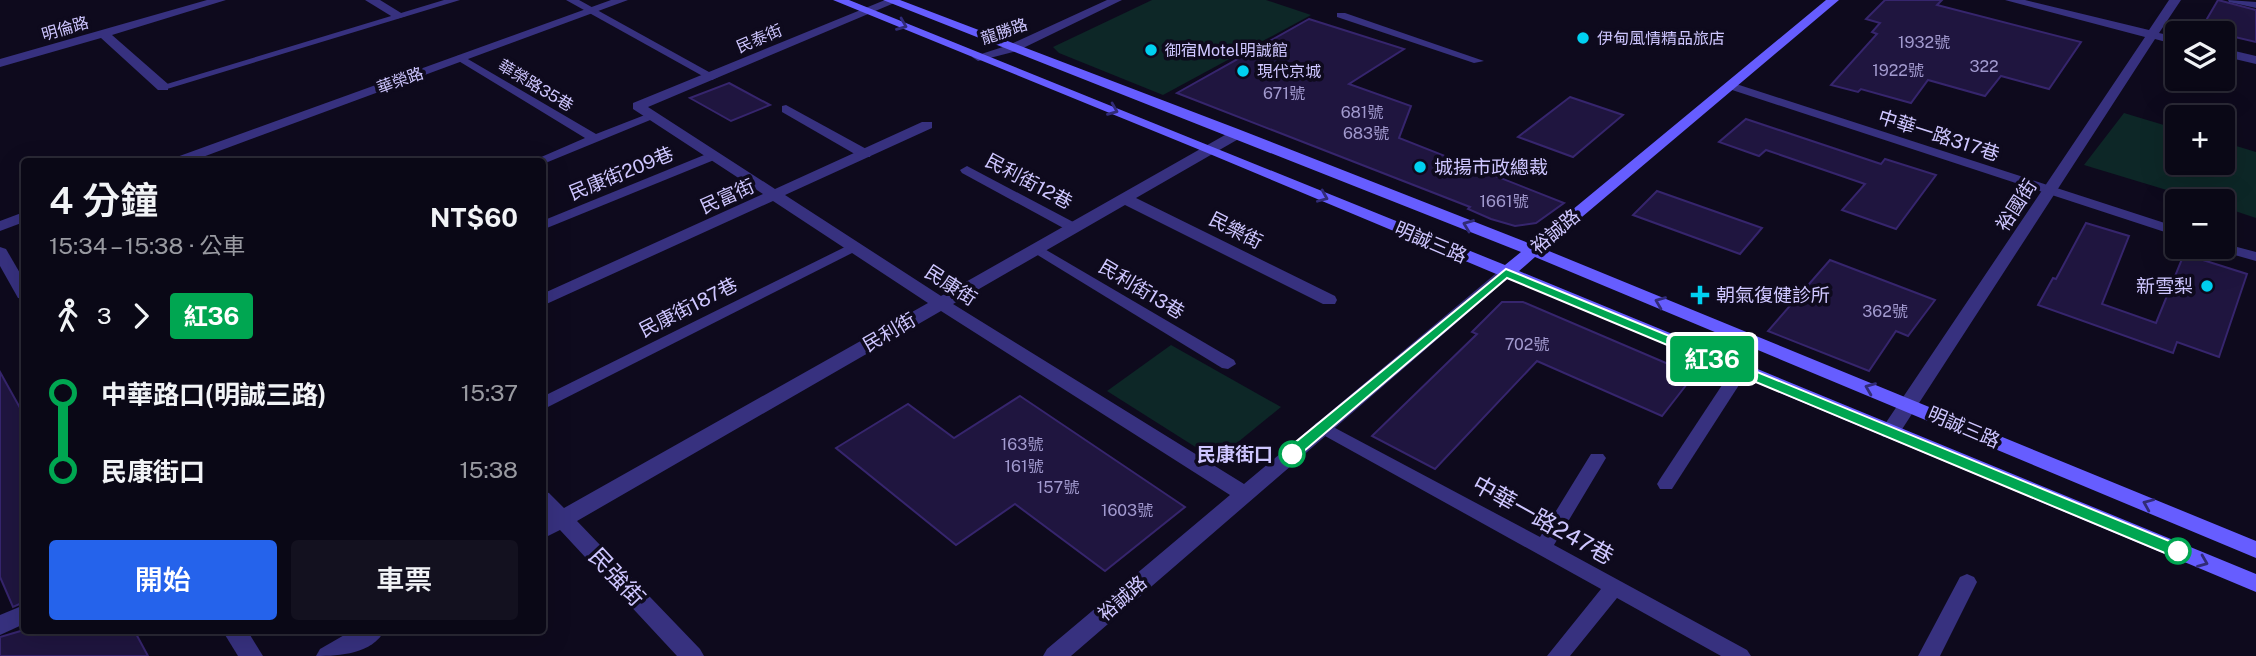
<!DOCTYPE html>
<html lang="zh-TW">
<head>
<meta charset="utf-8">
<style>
  :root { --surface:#0a0816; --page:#13111f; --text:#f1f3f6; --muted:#999aa1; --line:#2a2935; --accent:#2563eb }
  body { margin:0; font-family:"Public Sans","Noto Sans TC",sans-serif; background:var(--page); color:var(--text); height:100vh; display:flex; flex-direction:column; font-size:26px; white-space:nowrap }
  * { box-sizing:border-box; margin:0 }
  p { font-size:23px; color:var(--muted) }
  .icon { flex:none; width:38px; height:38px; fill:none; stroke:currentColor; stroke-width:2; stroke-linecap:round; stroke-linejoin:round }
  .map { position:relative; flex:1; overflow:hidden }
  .sheet { position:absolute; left:21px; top:158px; width:525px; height:476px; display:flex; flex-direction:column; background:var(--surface); border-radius:7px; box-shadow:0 7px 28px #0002,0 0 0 2px var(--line) }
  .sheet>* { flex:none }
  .badge { padding:0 14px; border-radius:5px; font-size:24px; line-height:46px }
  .fabs { position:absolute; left:2165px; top:21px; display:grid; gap:14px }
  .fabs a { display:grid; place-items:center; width:70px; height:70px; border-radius:7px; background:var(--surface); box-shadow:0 7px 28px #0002,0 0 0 2px var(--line); font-size:35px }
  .map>.badge { position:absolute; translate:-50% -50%; box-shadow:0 0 0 4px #fff }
  .legs { display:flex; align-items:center; gap:10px; height:77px; padding:0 28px; font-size:23px }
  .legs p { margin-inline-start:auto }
  .summary { display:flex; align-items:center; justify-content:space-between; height:119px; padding:0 28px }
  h1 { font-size:38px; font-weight:600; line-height:52px }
  .primary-button { display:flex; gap:14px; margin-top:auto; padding:14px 28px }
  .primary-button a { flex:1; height:80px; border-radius:7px; background:var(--accent); color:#fff; font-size:28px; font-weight:600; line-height:80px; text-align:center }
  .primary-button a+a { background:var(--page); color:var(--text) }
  ul { padding:0 28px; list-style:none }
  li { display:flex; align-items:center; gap:24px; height:77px; font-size:26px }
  li i { display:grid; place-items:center; width:10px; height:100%; margin:0 9px; background:currentColor }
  li i::after { content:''; width:18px; height:18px; margin:-9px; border:5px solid; border-radius:50%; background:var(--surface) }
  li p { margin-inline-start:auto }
  li:first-child i { background:linear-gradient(#0000 50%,currentColor 0) }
  li:last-child i { background:linear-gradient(currentColor 50%,#0000 0) }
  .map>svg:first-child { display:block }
  .green { fill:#0d2727 }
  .building { fill:#1f153f; stroke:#36256d; stroke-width:2 }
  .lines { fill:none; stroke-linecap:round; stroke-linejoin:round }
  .lane { fill:#37317f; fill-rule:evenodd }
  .street { fill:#37317f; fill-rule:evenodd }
  .secondary { fill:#665dff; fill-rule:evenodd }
  .oneway { stroke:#312b77 }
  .line-1 { fill:#00a651; stroke:#fff; stroke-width:2 }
  .poi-dot { fill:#00d1f1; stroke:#0e0a1d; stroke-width:2.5 }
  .stop-1-dot { fill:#fff; stroke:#00a651; stroke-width:3.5 }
  .labels { text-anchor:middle; stroke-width:7; stroke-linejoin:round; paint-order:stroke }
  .far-street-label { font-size:16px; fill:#cec6ff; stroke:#0e0a1d }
  .far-poi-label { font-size:16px; fill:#cec6ff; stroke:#0e0a1d; text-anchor:start }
  .number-label { font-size:16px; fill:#a29acf }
  .street-label { font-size:19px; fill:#cec6ff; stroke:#0e0a1d }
  .poi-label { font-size:19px; fill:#cec6ff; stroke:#0e0a1d; text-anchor:start }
  .stop-label { font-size:19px; font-weight:bold; fill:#cec6ff; stroke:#0e0a1d; text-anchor:end }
  .near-street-label { font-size:23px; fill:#cec6ff; stroke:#0e0a1d }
</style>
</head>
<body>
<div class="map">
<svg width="2256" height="656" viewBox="0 0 2256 656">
  <rect width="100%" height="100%" fill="#0e0a1d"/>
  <!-- green -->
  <g class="green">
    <polygon points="1152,0 1266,0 1311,15 1163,95 1059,53 1053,47"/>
    <polygon points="2124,113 2177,129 2177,163 2222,163 2223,142 2256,152 2256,218 2223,207 2222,201 2203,201 2084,165"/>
    <polygon points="1171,345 1281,407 1216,460 1107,391"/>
  </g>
  <!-- building -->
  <g class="building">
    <polygon points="1885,0 1942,0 1937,5 2081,42 2049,89 2001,76 1985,96 1928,80 1911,103 1861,89 1858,92 1831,85 1877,34 1872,32 1880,23 1866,19"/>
    <polygon points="2218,0 2256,10 2256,42 2201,29"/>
    <polygon points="1309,19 1404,49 1349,84 1411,106 1399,138 1564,203 1536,223 1515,226 1491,219 1468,209 1470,207 1177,93"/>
    <polygon points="729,83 770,105 731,121 690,98"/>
    <polygon points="1570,97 1623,115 1573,157 1518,137"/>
    <polygon points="1746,119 1881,164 1885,159 1936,175 1896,229 1842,210 1865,184 1766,150 1759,156 1719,142"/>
    <polygon points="1657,191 1762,228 1740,254 1633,215"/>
    <polygon points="2086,223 2129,236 2102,304 2156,323 2184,254 2247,274 2219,357 2177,342 2173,353 2038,305 2053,278 2056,279"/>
    <polygon points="1830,260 1935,300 1908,336 1896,331 1869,371 1768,331"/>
    <polygon points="1502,302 1523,302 1694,375 1662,416 1537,361 1435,469 1372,436 1477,334 1472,332"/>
    <polygon points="0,372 24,415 24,602 13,607 0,577"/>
    <polygon points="1020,396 1185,507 1105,571 1015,504 956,545 836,448 908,404 954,438"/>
    <polygon points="23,627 24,630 134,630 148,656 0,656 0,637 24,630"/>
  </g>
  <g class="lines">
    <!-- lane -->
    <g class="lane">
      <polygon points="444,0 460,0 167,89 159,89 157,87"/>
      <polygon points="566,0 579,0 718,77 712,80 708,79"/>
      <polygon points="2228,0 2256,2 2256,8 2229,2"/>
      <polygon points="1337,13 1345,13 1484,61 1474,63 1337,17"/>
      <polygon points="461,55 596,134 650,113 654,112 660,116 543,164 542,161 532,161 585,138 457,60 457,56"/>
      <polygon points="1730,82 2177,227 2177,236 1726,88 1724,86"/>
      <polygon points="786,105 870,151 871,154 870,157 860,157 782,112 782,106"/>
      <polygon points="714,151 720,155 719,158 542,230 542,221"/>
      <polygon points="967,166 1077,224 1079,227 1072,231 1067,230 962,173 960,170"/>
      <polygon points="853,243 860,247 858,250 542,410 542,397"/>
      <polygon points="2222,243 2256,252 2256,261 2217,250 2215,247 2222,247"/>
      <polygon points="1036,244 1234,360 1236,364 1228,369 1222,368 1031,251 1029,248"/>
      <polygon points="1740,366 1748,371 1672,489 1660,489 1657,484 1660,479 1734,367"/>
      <polygon points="1322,421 1540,537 1591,454 1603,454 1606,458 1554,545 1747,650 1751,656 1721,656 1617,598 1570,656 1547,656 1601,589 1316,431 1313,427 1316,423"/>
      <polygon points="1967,574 1974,577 1977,582 1940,656 1918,656 1960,577"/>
    </g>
    <!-- street -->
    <g class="street">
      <polygon points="207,0 226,0 112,35 168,84 168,90 158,90 101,38 0,67 0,59"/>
      <polygon points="365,0 380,0 406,16 396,19"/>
      <polygon points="611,0 628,0 192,161 172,161 174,158"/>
      <polygon points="885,0 899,1 648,107 775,189 922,122 932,122 932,128 785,195 941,296 1232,131 1242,131 1242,137 1136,198 1335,296 1337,300 1335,304 1323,304 1125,205 953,304 1244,484 1500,270 1512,270 1514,273 1071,656 1043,656 1047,649 1230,495 941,311 577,521 700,649 704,656 677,656 560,530 542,539 542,521 548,518 542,512 542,491 549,493 564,508 928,303 773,201 542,306 542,294 763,194 633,109 633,103"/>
      <polygon points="1107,0 1122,0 1017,51 978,61 972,57 1009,45"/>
      <polygon points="2005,0 2025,0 2149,30 2169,0 2181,0 2159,33 2177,37 2177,45 2155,39 1897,437 1883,437 1880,432 1883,427 2145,37"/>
      <polygon points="2222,48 2256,56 2256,64 2222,56"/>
      <polygon points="24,212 24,222 0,231 0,221"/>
      <polygon points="0,247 6,249 24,280 24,299 18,298 0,266"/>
      <polygon points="24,605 24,624 0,635 0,615"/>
      <polygon points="222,630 247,630 263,656 238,656"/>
      <path d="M353,630h32c-13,24 -45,26 -69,26l4,-7z"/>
    </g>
    <!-- secondary -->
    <polygon class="secondary" points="833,0 849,0 1505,265 1521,252 883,0 900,0 1238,129 1531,244 1826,0 1839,0 1544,249 2256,541 2256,558 1535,257 1519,271 2256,574 2256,592 1205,152"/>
  </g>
  <!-- one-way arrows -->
  <defs><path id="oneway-chevron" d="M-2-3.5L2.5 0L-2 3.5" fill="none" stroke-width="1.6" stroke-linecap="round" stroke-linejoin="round" transform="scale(1.75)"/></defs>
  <g class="oneway">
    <use href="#oneway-chevron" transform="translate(902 25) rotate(22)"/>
    <use href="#oneway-chevron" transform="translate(1113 110) rotate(22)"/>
    <use href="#oneway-chevron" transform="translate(1323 197) rotate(23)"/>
    <use href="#oneway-chevron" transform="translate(1468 225) rotate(-159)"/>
    <use href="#oneway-chevron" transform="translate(1660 302) rotate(-158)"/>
    <use href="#oneway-chevron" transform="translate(1870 388) rotate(-158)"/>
    <use href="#oneway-chevron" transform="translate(2148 504) rotate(-157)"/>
    <use href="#oneway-chevron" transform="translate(2203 562) rotate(22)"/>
  </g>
  <!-- line-1 -->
  <polygon class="line-1" points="1506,269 2184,547 2186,551 2184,556 2172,556 1507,278 1297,457 1286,457 1284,454 1286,450"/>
  <!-- markers -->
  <g class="poi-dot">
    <circle cx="1583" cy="38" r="7"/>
    <circle cx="1151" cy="50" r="7"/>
    <circle cx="1243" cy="71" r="7"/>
    <circle cx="1420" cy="167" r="7"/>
    <circle cx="2207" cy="286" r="7"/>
    <path d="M1696.5 284.5h7v7h7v7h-7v7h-7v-7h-7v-7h7z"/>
  </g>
  <g class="stop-1-dot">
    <circle cx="1292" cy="454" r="12"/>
    <circle cx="2178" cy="551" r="12"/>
  </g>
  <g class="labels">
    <!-- far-street labels -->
    <g class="far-street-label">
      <text transform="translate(65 28) rotate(-16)" y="6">明倫路</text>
      <text transform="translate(1004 31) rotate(-19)" y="6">龍勝路</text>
      <text transform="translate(759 38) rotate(-23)" y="6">民泰街</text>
      <text transform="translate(400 80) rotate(-20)" y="6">華榮路</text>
      <text transform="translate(536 85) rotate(31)" y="6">華榮路35巷</text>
    </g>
    <!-- far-poi labels -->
    <g class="far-poi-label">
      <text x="1597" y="44">伊甸風情精品旅店</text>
      <text x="1165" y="56">御宿Motel明誠館</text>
      <text x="1257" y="77">現代京城</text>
    </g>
    <!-- number labels -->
    <g class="number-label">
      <text x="1924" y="48">1932號</text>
      <text x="1984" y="72">322</text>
      <text x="1898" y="76">1922號</text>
      <text x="1284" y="99">671號</text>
      <text x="1362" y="118">681號</text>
      <text x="1366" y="139">683號</text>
      <text x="1504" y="207">1661號</text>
      <text x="1885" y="317">362號</text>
      <text x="1527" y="350">702號</text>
      <text x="1022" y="450">163號</text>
      <text x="1024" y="472">161號</text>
      <text x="1058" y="493">157號</text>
      <text x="1127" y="516">1603號</text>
    </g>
    <!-- street labels -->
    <g class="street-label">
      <text transform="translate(1939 135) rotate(18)" y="7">中華一路317巷</text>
      <text transform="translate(621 173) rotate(-22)" y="7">民康街209巷</text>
      <text transform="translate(1029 181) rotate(28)" y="7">民利街12巷</text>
      <text transform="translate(727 196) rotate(-24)" y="7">民富街</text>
      <text transform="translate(2016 205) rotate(-57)" y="7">裕國街</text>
      <text transform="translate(1236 230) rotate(27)" y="7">民樂街</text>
      <text transform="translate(1555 231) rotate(-40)" y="7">裕誠路</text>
      <text transform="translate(1431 242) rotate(23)" y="7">明誠三路</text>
      <text transform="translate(951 285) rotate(33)" y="7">民康街</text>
      <text transform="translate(1142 289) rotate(31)" y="7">民利街13巷</text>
      <text transform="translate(688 307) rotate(-27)" y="7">民康街187巷</text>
      <text transform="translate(889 332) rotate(-30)" y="7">民利街</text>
      <text transform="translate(1964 427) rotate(23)" y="7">明誠三路</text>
      <text transform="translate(1122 598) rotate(-41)" y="7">裕誠路</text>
    </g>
    <!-- poi labels -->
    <g class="poi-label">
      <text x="1434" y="174">城揚市政總裁</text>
      <text x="2193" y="293" text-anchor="end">新雪梨</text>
      <text x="1716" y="302">朝氣復健診所</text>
    </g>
    <!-- stop labels -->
    <g class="stop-label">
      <text x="1273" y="461">民康街口</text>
    </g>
    <!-- near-street labels -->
    <g class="near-street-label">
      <text transform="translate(1543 520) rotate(29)" y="8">中華一路247巷</text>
      <text transform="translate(617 577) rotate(47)" y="8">民強街</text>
    </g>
  </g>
</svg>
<div class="fabs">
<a><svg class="icon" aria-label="layers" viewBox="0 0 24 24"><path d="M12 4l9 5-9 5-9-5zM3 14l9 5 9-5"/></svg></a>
<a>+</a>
<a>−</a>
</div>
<b class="badge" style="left:1712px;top:359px;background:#00a651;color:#fff">紅36</b>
<section class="sheet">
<div class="summary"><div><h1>4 分鐘</h1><p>15:34 – 15:38 · 公車</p></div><b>NT$60</b></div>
<div class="legs"><svg class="icon" aria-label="walk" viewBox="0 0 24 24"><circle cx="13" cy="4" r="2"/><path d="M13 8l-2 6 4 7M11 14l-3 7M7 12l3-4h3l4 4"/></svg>3<svg class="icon" aria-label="forward" viewBox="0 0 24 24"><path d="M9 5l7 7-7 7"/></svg><b class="badge" style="background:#00a651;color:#fff">紅36</b></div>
<ul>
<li><i style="color:#00a651"></i><b>中華路口(明誠三路)</b><p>15:37</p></li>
<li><i style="color:#00a651"></i><b>民康街口</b><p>15:38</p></li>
</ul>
<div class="primary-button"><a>開始</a><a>車票</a></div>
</section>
</div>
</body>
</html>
